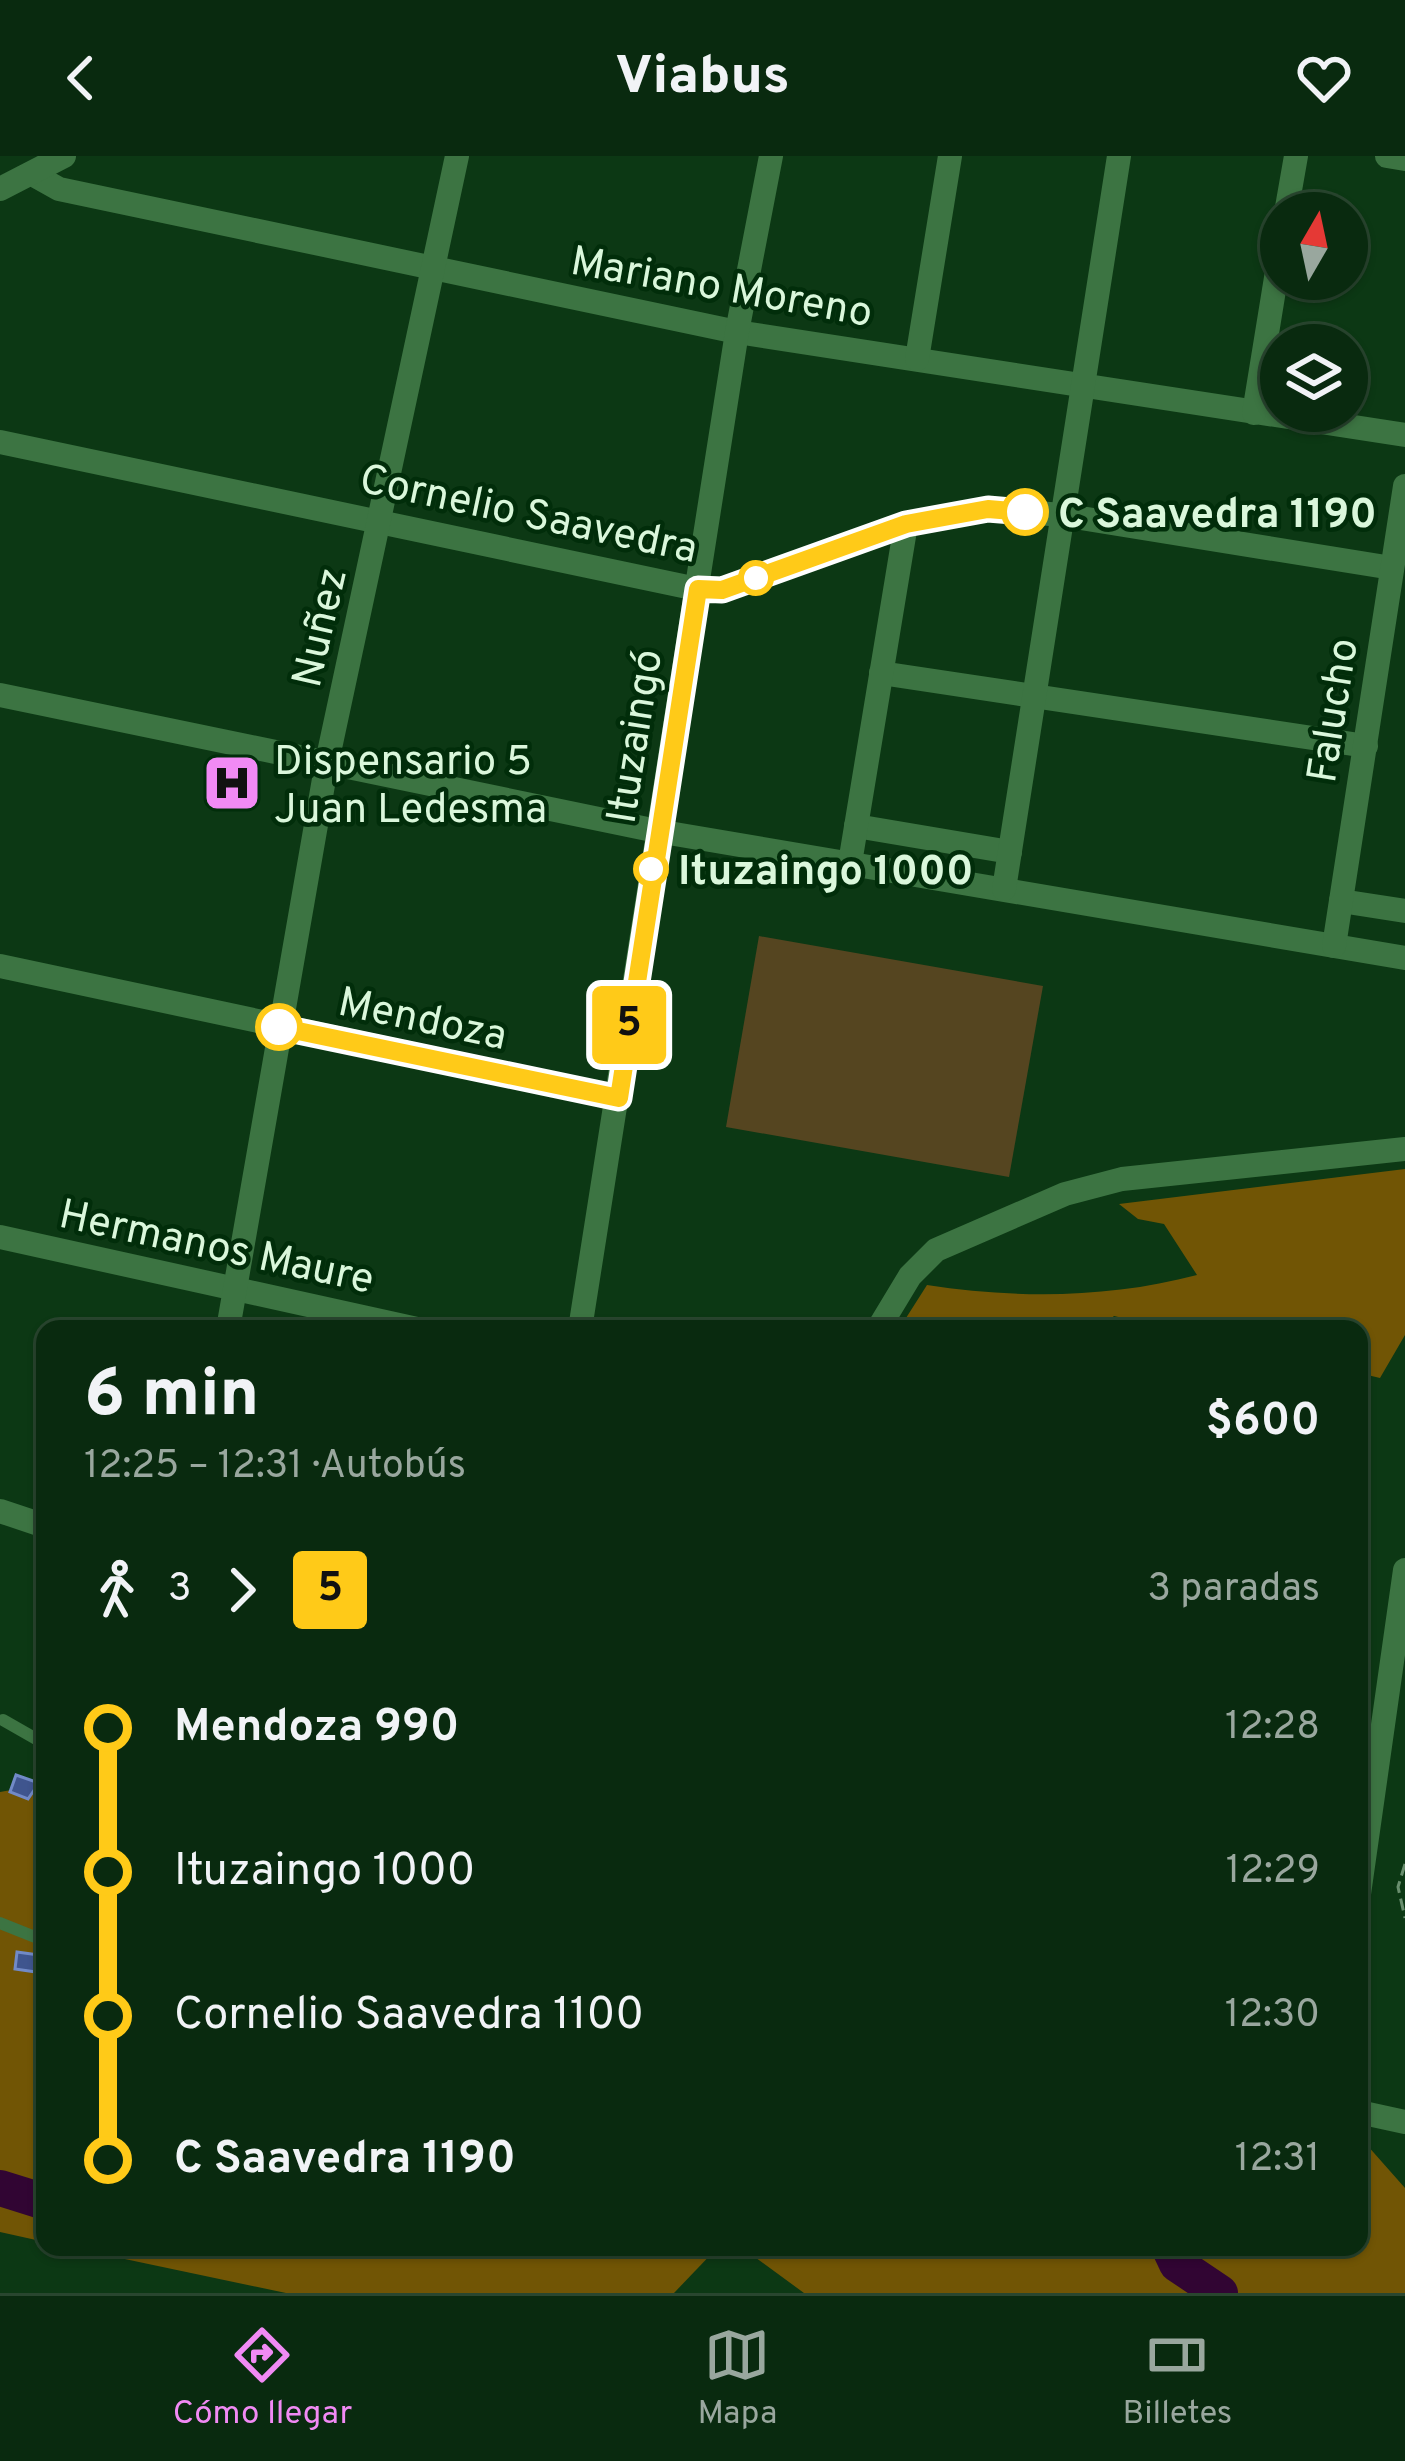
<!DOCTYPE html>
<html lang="es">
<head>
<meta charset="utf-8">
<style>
  :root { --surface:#092a0f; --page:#17361d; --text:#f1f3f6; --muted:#99a79e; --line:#29462f; --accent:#f18af4 }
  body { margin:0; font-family:Overpass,sans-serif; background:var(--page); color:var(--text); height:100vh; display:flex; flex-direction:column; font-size:45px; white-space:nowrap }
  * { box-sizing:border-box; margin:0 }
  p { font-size:39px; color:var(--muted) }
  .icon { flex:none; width:66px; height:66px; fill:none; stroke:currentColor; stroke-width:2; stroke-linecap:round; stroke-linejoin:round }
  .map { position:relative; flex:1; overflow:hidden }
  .drawer { position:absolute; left:36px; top:1164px; width:1332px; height:936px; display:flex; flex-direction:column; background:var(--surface); border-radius:24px; box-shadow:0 3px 9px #0004,0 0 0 3px var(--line) }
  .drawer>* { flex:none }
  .badge { padding:0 24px; border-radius:9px; font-size:42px; line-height:78px }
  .needle { width:78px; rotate:9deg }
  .buttons { position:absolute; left:1260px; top:36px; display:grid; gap:24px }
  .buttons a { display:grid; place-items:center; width:108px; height:108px; border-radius:50%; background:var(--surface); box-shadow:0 3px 9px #0004,0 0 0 3px var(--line); font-size:60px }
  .map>.badge { position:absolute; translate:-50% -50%; box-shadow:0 0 0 6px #fff }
  .legs { display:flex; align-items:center; gap:18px; height:132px; padding:0 48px; font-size:39px }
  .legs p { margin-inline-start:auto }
  .overview { display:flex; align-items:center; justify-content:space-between; height:204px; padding:0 48px }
  h1 { font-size:66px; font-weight:800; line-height:90px }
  ul { padding:0 48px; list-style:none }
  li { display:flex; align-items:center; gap:42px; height:144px; font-size:45px }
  li i { display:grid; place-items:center; width:18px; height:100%; margin:0 15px; background:currentColor }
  li i::after { content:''; width:30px; height:30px; margin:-15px; border:9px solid; border-radius:50%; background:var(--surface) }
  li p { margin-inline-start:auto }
  li:first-child i { background:linear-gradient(#0000 50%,currentColor 0) }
  li:last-child i { background:linear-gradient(currentColor 50%,#0000 0) }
  header { display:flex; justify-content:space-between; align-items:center; height:156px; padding:0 48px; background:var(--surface); font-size:54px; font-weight:800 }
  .menu { display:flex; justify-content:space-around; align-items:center; height:168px; border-top:3px solid var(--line); background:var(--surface); font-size:33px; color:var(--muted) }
  .menu a { display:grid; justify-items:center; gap:6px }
  .menu .on { color:var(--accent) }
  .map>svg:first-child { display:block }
  .green { fill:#554520 }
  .forest { fill:#715505 }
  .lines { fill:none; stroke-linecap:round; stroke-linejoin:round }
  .river { stroke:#310533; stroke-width:36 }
  .building { fill:#3f558e; stroke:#718ac7; stroke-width:3 }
  .path { stroke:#698e6e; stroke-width:3; stroke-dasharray:12 6; stroke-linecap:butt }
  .lane { stroke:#3c7442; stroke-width:12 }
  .street { stroke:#3c7442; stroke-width:24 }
  .line-1-casing { stroke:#fff; stroke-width:27 }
  .line-1 { stroke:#ffca18; stroke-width:18 }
  .stop-1-dot { fill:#fff; stroke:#ffca18; stroke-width:6 }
  .labels { text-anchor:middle; stroke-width:9; stroke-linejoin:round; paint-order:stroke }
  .street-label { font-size:42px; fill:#daf7db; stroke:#012d0a }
  .stop-label { font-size:42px; font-weight:bold; fill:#daf7db; stroke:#012d0a; text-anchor:start }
  .poi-label { font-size:42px; fill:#daf7db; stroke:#012d0a; text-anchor:start }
</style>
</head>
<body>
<header><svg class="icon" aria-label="back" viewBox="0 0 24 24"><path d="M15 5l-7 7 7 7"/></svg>Viabus<svg class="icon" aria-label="heart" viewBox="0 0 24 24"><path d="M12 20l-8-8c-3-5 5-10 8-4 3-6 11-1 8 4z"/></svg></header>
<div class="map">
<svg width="1405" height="2137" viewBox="0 0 1405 2137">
  <rect width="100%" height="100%" fill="#0c3814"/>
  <!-- green -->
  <polygon class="green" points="759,780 1043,830 1009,1021 726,971"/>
  <!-- forest -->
  <g class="forest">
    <path d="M1405,1013v166l-25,43 -21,-5v-44h-190l-55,-13 -15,13h-200l28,-44c90,14 183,13 270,-10l-33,-51 -26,-5 -19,-15z"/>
    <polygon points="45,1628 45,2086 0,2076 0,1636"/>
    <polygon points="1359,1980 1405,2032 1405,2137 804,2137 741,2091 1359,2091"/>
    <polygon points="68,2091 718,2091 674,2137 286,2137"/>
  </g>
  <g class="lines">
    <!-- river -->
    <g class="river">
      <polyline points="0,2032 45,2046"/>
      <polyline points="1169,2091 1177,2108 1220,2137"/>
    </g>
  </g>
  <!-- building -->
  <g class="building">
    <polygon points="16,1619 39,1627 28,1643 10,1636"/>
    <polygon points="17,1796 39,1799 36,1816 15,1813"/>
  </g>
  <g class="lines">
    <!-- path -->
    <polyline class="path" points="1405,1708 1398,1731 1405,1762"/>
    <!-- lane -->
    <g class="lane">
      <polyline points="3,1564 45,1588"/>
      <polyline points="0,1767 45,1785"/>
    </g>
    <!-- street -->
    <g class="street">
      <polyline points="1387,0 1405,3"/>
      <polyline points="34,19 59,33 737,176 1405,279"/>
      <polyline points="0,33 64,0"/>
      <polyline points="1286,57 1296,0"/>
      <polyline points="917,203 950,0"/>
      <polyline points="1254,257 1281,91"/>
      <polyline points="0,286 697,433 722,434 906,368 988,353 1062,359 1392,412"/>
      <polyline points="881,517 1366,590"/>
      <polyline points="0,539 657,675 1405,802"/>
      <polyline points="856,670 1010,696"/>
      <polyline points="850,707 906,368"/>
      <polyline points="1004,733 1119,0"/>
      <polyline points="1341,745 1405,755"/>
      <polyline points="1334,790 1405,330"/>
      <polyline points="0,810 619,942"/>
      <polyline points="0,1081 417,1173"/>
      <polyline points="228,1173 327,606 457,0"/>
      <polyline points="580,1173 737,176 771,0"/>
      <polyline points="878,1173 910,1120 936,1094 1065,1038 1122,1023 1405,993"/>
      <polyline points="0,1355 45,1370"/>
      <polyline points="1359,1738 1405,1414"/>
      <polyline points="1359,1956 1405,1966"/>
    </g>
  </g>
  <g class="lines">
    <defs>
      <polyline id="line-1" points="279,871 619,942 698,433 722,434 906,368 988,353 1025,356"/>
    </defs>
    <!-- line-1 casing -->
    <use href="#line-1" class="line-1-casing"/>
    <!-- line-1 -->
    <use href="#line-1" class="line-1"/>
  </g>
  <!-- icons -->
  <defs>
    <symbol id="hospital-square" viewBox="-11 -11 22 22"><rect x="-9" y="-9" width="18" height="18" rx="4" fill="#f18af4" stroke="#012d0a"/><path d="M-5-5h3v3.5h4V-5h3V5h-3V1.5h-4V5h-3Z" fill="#111"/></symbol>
  </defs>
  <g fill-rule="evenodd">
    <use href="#hospital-square" x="199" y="594" width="66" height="66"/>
  </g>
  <!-- markers -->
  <g class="stop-1-dot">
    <circle cx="1025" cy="356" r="21"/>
    <circle cx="756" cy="422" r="15"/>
    <circle cx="651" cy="713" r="15"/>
    <circle cx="279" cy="871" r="21"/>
  </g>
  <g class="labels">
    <!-- street labels -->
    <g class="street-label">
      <text transform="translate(722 129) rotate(10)" y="15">Mariano Moreno</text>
      <text transform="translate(529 356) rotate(12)" y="15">Cornelio Saavedra</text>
      <text transform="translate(318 471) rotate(-77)" y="15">Nuñez</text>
      <text transform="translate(1331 554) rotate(-81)" y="15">Falucho</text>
      <text transform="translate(633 580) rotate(-81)" y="15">Ituzaingó</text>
      <text transform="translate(423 861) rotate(12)" y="15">Mendoza</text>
      <text transform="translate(217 1089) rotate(12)" y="15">Hermanos Maure</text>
    </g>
    <!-- stop labels -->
    <g class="stop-label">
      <text x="1058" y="371">C Saavedra 1190</text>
      <text x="678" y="728">Ituzaingo 1000</text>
    </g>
    <!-- poi labels -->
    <g class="poi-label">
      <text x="274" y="618">Dispensario 5<tspan x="274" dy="48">Juan Ledesma</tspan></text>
    </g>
  </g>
</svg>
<div class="buttons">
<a><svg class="needle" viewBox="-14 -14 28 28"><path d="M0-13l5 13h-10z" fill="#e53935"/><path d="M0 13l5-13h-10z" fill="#99a79e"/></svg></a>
<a><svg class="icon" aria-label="layers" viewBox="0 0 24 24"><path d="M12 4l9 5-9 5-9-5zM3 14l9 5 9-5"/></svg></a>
</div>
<b class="badge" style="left:629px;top:869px;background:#ffca18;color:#111">5</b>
<section class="drawer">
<div class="overview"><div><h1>6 min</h1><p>12:25 – 12:31 · Autobús</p></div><b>$600</b></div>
<div class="legs"><svg class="icon" aria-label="walk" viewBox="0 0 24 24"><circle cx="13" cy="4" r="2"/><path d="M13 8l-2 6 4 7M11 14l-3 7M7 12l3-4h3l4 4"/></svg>3<svg class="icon" aria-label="forward" viewBox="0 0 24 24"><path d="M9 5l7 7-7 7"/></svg><b class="badge" style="background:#ffca18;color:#111">5</b><p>3 paradas</p></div>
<ul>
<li><i style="color:#ffca18"></i><b>Mendoza 990</b><p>12:28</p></li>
<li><i style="color:#ffca18"></i><span>Ituzaingo 1000</span><p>12:29</p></li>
<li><i style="color:#ffca18"></i><span>Cornelio Saavedra 1100</span><p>12:30</p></li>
<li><i style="color:#ffca18"></i><b>C Saavedra 1190</b><p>12:31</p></li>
</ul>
</section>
</div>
<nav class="menu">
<a class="on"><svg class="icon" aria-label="directions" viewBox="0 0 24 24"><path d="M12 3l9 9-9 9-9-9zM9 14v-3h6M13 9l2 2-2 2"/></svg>Cómo llegar</a>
<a><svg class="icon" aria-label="map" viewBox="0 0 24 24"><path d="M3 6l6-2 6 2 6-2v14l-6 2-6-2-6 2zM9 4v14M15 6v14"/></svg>Mapa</a>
<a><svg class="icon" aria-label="tickets" viewBox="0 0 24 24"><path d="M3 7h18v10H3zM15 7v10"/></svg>Billetes</a>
</nav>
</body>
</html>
